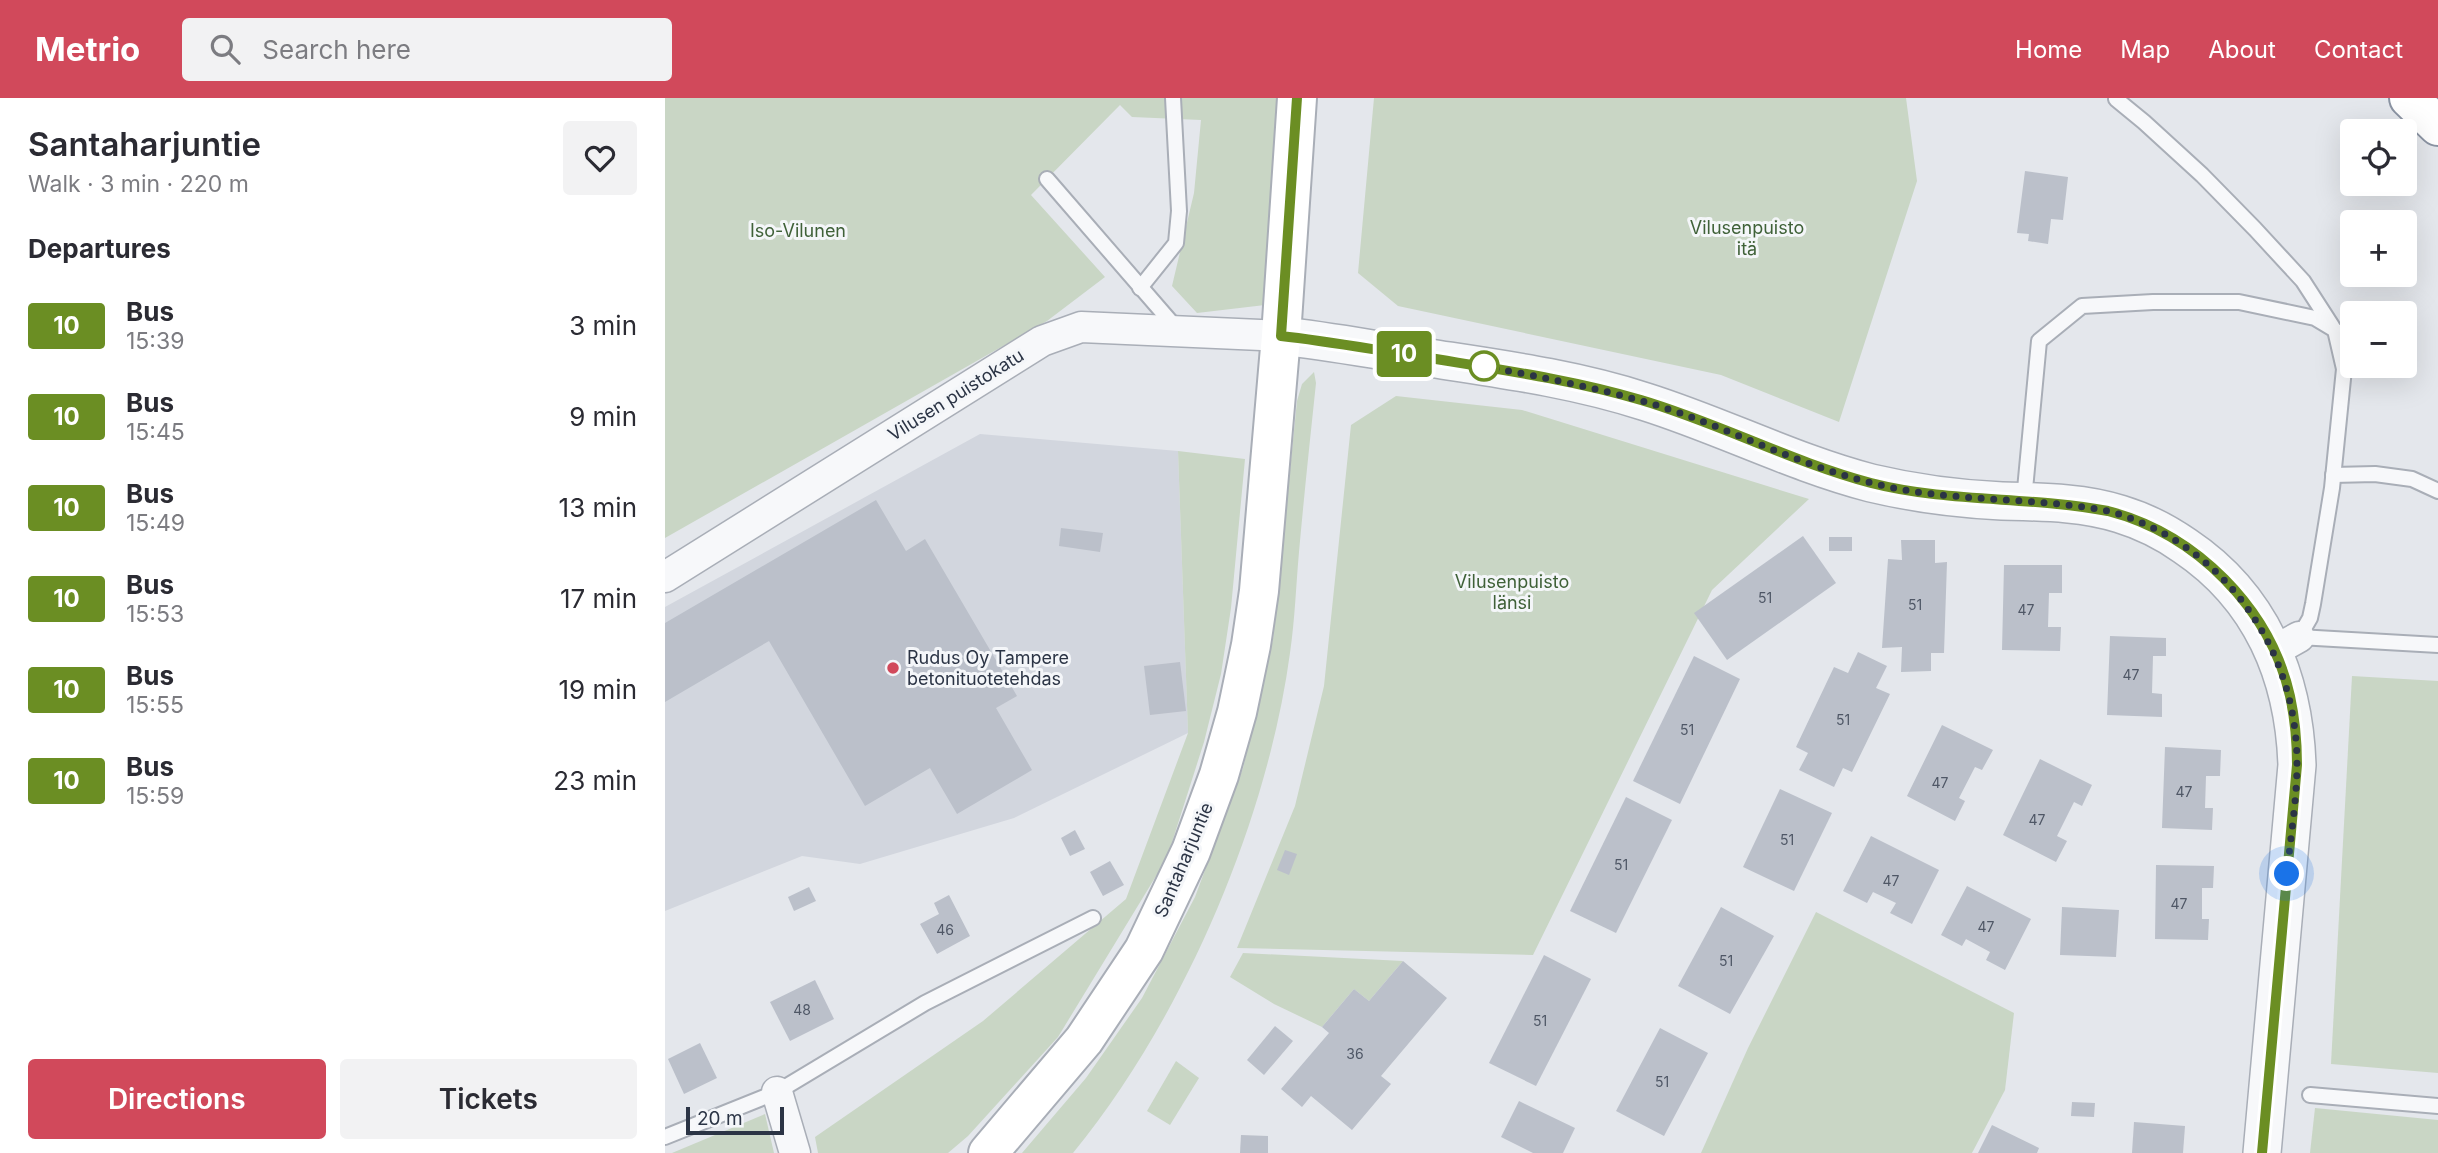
<!DOCTYPE html>
<html lang="en">
<head>
<meta charset="utf-8">
<style>
  :root { --surface:#fff; --page:#f2f2f3; --text:#2b2b33; --muted:#7c7c81; --accent:#d1495b }
  body { margin:0; font-family:Inter,sans-serif; background:var(--page); color:var(--text); height:100vh; display:flex; flex-direction:column; font-size:26px; white-space:nowrap }
  * { box-sizing:border-box; margin:0 }
  p { font-size:23px; color:var(--muted) }
  .icon { flex:none; width:38px; height:38px; fill:none; stroke:currentColor; stroke-width:2; stroke-linecap:round; stroke-linejoin:round }
  .map { position:relative; flex:1; overflow:hidden }
  .details { display:flex; flex-direction:column; background:var(--surface); width:665px }
  .details>* { flex:none }
  .badge { padding:0 14px; border-radius:5px; font-size:24px; line-height:46px }
  .tools { position:absolute; left:1675px; top:21px; display:grid; gap:14px }
  .tools a { display:grid; place-items:center; width:77px; height:77px; border-radius:7px; background:var(--surface); box-shadow:0 7px 28px #0002; font-size:35px }
  .scale { position:absolute; left:21px; bottom:18px; width:98px; box-sizing:border-box; padding-left:7px; border:4px solid #2b3445; border-top:0; font-size:19px; line-height:24px; white-space:nowrap; color:#2b3445; -webkit-text-stroke:5px #f4f6f9; paint-order:stroke }
  .you { position:absolute; width:35px; height:35px; margin:-18px; border:5px solid #fff; border-radius:50%; background:#1a73e8; box-shadow:0 0 0 10px #1a73e833 }
  .map>.badge { position:absolute; translate:-50% -50%; box-shadow:0 0 0 4px #fff }
  h2 { padding:0 28px; font-size:26px; line-height:63px }
  .round { display:grid; place-items:center; flex:none; width:74px; height:74px; border-radius:7px; background:var(--page) }
  .headline { display:flex; align-items:center; justify-content:space-between; height:119px; padding:0 28px }
  h1 { font-size:33px; font-weight:600; line-height:52px }
  .primary-button { display:flex; gap:14px; margin-top:auto; padding:14px 28px }
  .primary-button a { flex:1; height:80px; border-radius:7px; background:var(--accent); color:#fff; font-size:28px; font-weight:600; line-height:80px; text-align:center }
  .primary-button a+a { background:var(--page); color:var(--text) }
  ul { padding:0; list-style:none }
  li { display:flex; align-items:center; gap:21px; height:91px; padding:0 28px }
  li div { flex:1 }
  li b { display:block; font-size:26px }
  li em { font-style:normal }
  li .badge { min-width:77px; font-weight:700; text-align:center }
  header { display:flex; align-items:center; gap:42px; box-sizing:border-box; height:98px; padding:0 35px; background:var(--accent); color:#fff }
  header strong { font-size:33px }
  nav { display:flex; gap:38px; margin-inline-start:auto; font-size:24px }
  .search { width:490px; height:63px; background:var(--page); display:flex; align-items:center; gap:18px; box-sizing:border-box; padding:0 24px; border-radius:7px; color:var(--muted); font-size:26px }
  main { display:flex; flex:1; min-height:0 }
  .map>svg:first-child { display:block }
  .built { fill:#d2d6de }
  .green { fill:#c9d6c5 }
  .building { fill:#bbc0ca }
  .lines { fill:none; stroke-linecap:round; stroke-linejoin:round }
  .service-casing { stroke:#a9aeb7; stroke-width:18 }
  .minor-casing { stroke:#a9aeb7; stroke-width:33 }
  .tertiary-casing { stroke:#a9aeb7; stroke-width:40 }
  .secondary-casing { stroke:#a9aeb7; stroke-width:42 }
  .motorway-casing { stroke:#8b94a3; stroke-width:42 }
  .service { stroke:#f7f8fa; stroke-width:14 }
  .minor { stroke:#f7f8fa; stroke-width:30 }
  .tertiary { stroke:#f7f8fa; stroke-width:37 }
  .secondary { stroke:#fff; stroke-width:38 }
  .motorway { stroke:#fff; stroke-width:38 }
  .line-casing { stroke:#fff; stroke-width:16 }
  .line { stroke:#6b8e23; stroke-width:10 }
  .walk { stroke:#2b3445; stroke-width:7; stroke-dasharray:0 12.6 }
  .stop-dot { fill:#fff; stroke:#6b8e23; stroke-width:3.5 }
  .poi-dot { fill:#d1495b; stroke:#f4f6f9; stroke-width:2.5 }
  .labels { text-anchor:middle; stroke-width:6; stroke-linejoin:round; paint-order:stroke }
  .number-label { font-size:14px; fill:#4f5766 }
  .park-label { font-size:18px; fill:#3f6138; stroke:#f4f6f9 }
  .street-label { font-size:18px; fill:#2b3445; stroke:#f4f6f9 }
  .poi-label { font-size:18px; fill:#2b3445; stroke:#f4f6f9; text-anchor:start }
</style>
</head>
<body>
<header>
<strong>Metrio</strong>
<div class="search"><svg class="icon" aria-label="search" viewBox="0 0 24 24"><circle cx="10" cy="10" r="6"/><path d="M15 15l6 6"/></svg>Search here</div>
<nav><a>Home</a><a>Map</a><a>About</a><a>Contact</a></nav>
</header>
<main>
<section class="details">
<div class="headline"><div><h1>Santaharjuntie</h1><p>Walk · 3 min · 220 m</p></div><a class="round"><svg class="icon" aria-label="heart" viewBox="0 0 24 24"><path d="M12 20l-8-8c-3-5 5-10 8-4 3-6 11-1 8 4z"/></svg></a></div>
<h2>Departures</h2>
<ul>
<li><span class="badge" style="background:#6b8e23;color:#fff">10</span><div><b>Bus</b><p>15:39</p></div><em>3 min</em></li>
<li><span class="badge" style="background:#6b8e23;color:#fff">10</span><div><b>Bus</b><p>15:45</p></div><em>9 min</em></li>
<li><span class="badge" style="background:#6b8e23;color:#fff">10</span><div><b>Bus</b><p>15:49</p></div><em>13 min</em></li>
<li><span class="badge" style="background:#6b8e23;color:#fff">10</span><div><b>Bus</b><p>15:53</p></div><em>17 min</em></li>
<li><span class="badge" style="background:#6b8e23;color:#fff">10</span><div><b>Bus</b><p>15:55</p></div><em>19 min</em></li>
<li><span class="badge" style="background:#6b8e23;color:#fff">10</span><div><b>Bus</b><p>15:59</p></div><em>23 min</em></li>
</ul>
<div class="primary-button"><a>Directions</a><a>Tickets</a></div>
</section>
<div class="map">
<svg width="1773" height="1055" viewBox="0 0 1773 1055">
  <rect width="100%" height="100%" fill="#e4e7ec"/>
  <!-- built -->
  <polygon class="built" points="315,336 513,353 523,635 349,720 195,766 137,758 0,813 0,509"/>
  <!-- green -->
  <g class="green">
    <polygon points="0,0 612,0 600,207 532,215 507,188 529,95 536,22 467,19 455,7 366,97 440,179 382,223 0,440"/>
    <polygon points="709,0 1241,0 1252,83 1174,324 1056,277 733,208 693,175"/>
    <path d="M649,274l2,11c-6,57 -12,113 -17,169 -3,33 -4,67 -9,101 -23,170 -108,367 -217,500h-51l64,-75 56,-80 53,-101 48,-129 30,-129 24,-238 5,-17z"/>
    <polygon points="731,298 857,312 1144,401 1047,492 868,857 572,850 630,708 659,588 686,327"/>
    <polygon points="513,353 580,361 566,510 556,576 539,644 502,760 393,939 303,1038 283,1055 153,1055 150,1039 318,923 461,801 523,635"/>
    <polygon points="1687,578 1773,583 1773,975 1666,966"/>
    <polygon points="1151,814 1349,915 1340,992 1307,1055 1036,1055 1083,950"/>
    <polygon points="578,855 738,863 704,903 689,891 657,929 609,906 565,879"/>
    <polygon points="511,963 534,980 505,1027 482,1013"/>
    <polygon points="1650,1010 1773,1022 1773,1055 1645,1055"/>
    <polygon points="100,1016 109,1055 7,1055"/>
  </g>
  <!-- building -->
  <g class="building">
    <polygon points="1360,73 1403,79 1398,122 1386,121 1383,146 1363,143 1364,136 1352,135"/>
    <polygon points="211,402 241,453 260,441 352,598 331,610 367,672 292,716 265,670 200,708 104,543 0,604 0,525"/>
    <polygon points="396,430 438,435 435,454 394,448"/>
    <polygon points="1138,438 1171,485 1062,562 1029,515"/>
    <rect x="1164" y="439" width="23" height="14"/>
    <polygon points="1236,442 1270,442 1270,465 1282,464 1279,555 1266,555 1266,573 1236,574 1237,549 1217,550 1223,461 1237,462"/>
    <polygon points="1339,467 1397,467 1397,495 1384,495 1383,529 1396,529 1395,553 1337,552"/>
    <polygon points="1445,538 1501,540 1501,558 1488,558 1487,595 1497,596 1497,619 1442,617"/>
    <polygon points="1193,554 1222,568 1211,590 1225,596 1187,674 1178,670 1169,689 1134,672 1143,655 1131,649 1169,569 1183,575"/>
    <polygon points="1029,558 1075,581 1015,706 968,683"/>
    <polygon points="515,564 521,613 485,617 479,568"/>
    <polygon points="1277,627 1328,652 1317,672 1310,669 1294,700 1300,703 1290,723 1242,698"/>
    <polygon points="1500,649 1556,652 1555,678 1541,678 1540,710 1548,710 1547,732 1497,730"/>
    <polygon points="1375,661 1427,687 1417,708 1409,704 1392,738 1402,743 1391,764 1338,737"/>
    <polygon points="1115,691 1167,715 1129,793 1078,769"/>
    <polygon points="961,699 1007,722 951,835 905,813"/>
    <polygon points="410,732 420,751 405,758 396,740"/>
    <polygon points="1206,738 1274,772 1247,826 1225,815 1231,805 1208,794 1202,805 1178,793"/>
    <polygon points="620,752 632,756 624,777 612,772"/>
    <polygon points="445,763 459,787 438,798 425,774"/>
    <polygon points="1491,767 1549,768 1548,790 1537,790 1537,821 1544,821 1543,842 1490,841"/>
    <polygon points="1302,788 1366,821 1340,872 1321,862 1325,854 1301,841 1297,848 1276,837"/>
    <polygon points="144,789 151,803 129,813 123,799"/>
    <polygon points="284,797 305,838 272,856 255,826 274,816 269,805"/>
    <polygon points="1056,809 1109,838 1065,916 1013,888"/>
    <polygon points="1397,809 1454,812 1451,859 1395,857"/>
    <polygon points="879,857 926,881 871,988 824,965"/>
    <polygon points="738,863 782,900 716,978 726,986 687,1032 646,998 637,1009 616,991 664,935 657,929 689,891 704,903"/>
    <polygon points="150,882 169,921 125,943 105,904"/>
    <polygon points="610,928 628,943 599,977 582,962"/>
    <polygon points="995,930 1043,955 999,1038 951,1013"/>
    <polygon points="35,945 52,980 19,996 3,961"/>
    <polygon points="854,1003 910,1030 898,1055 868,1055 836,1039"/>
    <polygon points="1407,1004 1430,1005 1429,1019 1406,1018"/>
    <polygon points="1469,1024 1520,1028 1518,1055 1467,1055"/>
    <polygon points="1327,1027 1374,1050 1372,1055 1313,1055"/>
    <polygon points="576,1037 603,1038 603,1055 575,1055"/>
  </g>
  <g class="lines">
    <defs>
      <g id="service">
        <polyline points="1451,1 1479,24 1537,77 1590,131 1638,183 1667,228"/>
        <polyline points="382,81 512,231"/>
        <polyline points="475,190 511,145 514,113 508,0"/>
        <polyline points="1668,377 1710,376 1747,381 1773,393"/>
        <polyline points="1359,402 1374,243 1417,208 1488,204 1574,204 1650,220 1670,232 1679,271 1667,390 1648,506 1645,520 1634,539 1773,547"/>
        <polyline points="1645,997 1773,1008"/>
        <polyline points="0,1039 112,994 260,905 428,820"/>
      </g>
      <g id="minor">
        <polyline points="0,479 377,243 416,229 616,238"/>
        <polyline points="1609,553 1634,539"/>
        <polyline points="112,994 130,1055"/>
      </g>
      <path id="tertiary" d="M616,238c50,5 98,15 148,22 72,11 147,21 217,44 76,24 148,61 225,81 42,10 88,16 131,18 39,1 81,1 118,13 23,7 45,18 65,32 76,51 109,130 112,219l-35,388"/>
      <polyline id="secondary" points="323,1055 419,942 479,852 526,753 554,677 572,614 586,547 594,493 616,238 632,0"/>
      <polyline id="motorway" points="1744,0 1773,28"/>
    </defs>
    <!-- service casing -->
    <use href="#service" class="service-casing"/>
    <!-- minor casing -->
    <use href="#minor" class="minor-casing"/>
    <!-- tertiary casing -->
    <use href="#tertiary" class="tertiary-casing"/>
    <!-- secondary casing -->
    <use href="#secondary" class="secondary-casing"/>
    <!-- motorway casing -->
    <use href="#motorway" class="motorway-casing"/>
    <!-- service -->
    <use href="#service" class="service"/>
    <!-- minor -->
    <use href="#minor" class="minor"/>
    <!-- tertiary -->
    <use href="#tertiary" class="tertiary"/>
    <!-- secondary -->
    <use href="#secondary" class="secondary"/>
    <!-- motorway -->
    <use href="#motorway" class="motorway"/>
  </g>
  <g class="lines">
    <defs>
      <path id="line" d="M632,0l-16,238c47,5 94,14 142,21 73,12 147,22 218,43 78,23 151,62 230,83 78,20 159,13 237,28 88,23 162,97 182,185 5,23 7,46 7,69l-35,388"/>
    </defs>
    <!-- line casing -->
    <use href="#line" class="line-casing"/>
    <!-- line -->
    <use href="#line" class="line"/>
    <!-- walk -->
    <path class="walk" d="M819,268c64,13 134,25 199,48 63,23 124,53 189,69 77,20 158,13 236,28 105,28 179,122 188,229 4,44 -5,90 -9,134"/>
  </g>
  <!-- markers -->
  <circle class="stop-dot" cx="819" cy="268" r="14"/>
  <circle class="poi-dot" cx="228" cy="570" r="7"/>
  <g class="labels">
    <!-- number labels -->
    <g class="number-label">
      <text x="1100" y="505">51</text>
      <text x="1250" y="512">51</text>
      <text x="1361" y="517">47</text>
      <text x="1466" y="582">47</text>
      <text x="1178" y="627">51</text>
      <text x="1022" y="637">51</text>
      <text x="1275" y="690">47</text>
      <text x="1519" y="699">47</text>
      <text x="1372" y="727">47</text>
      <text x="1122" y="747">51</text>
      <text x="956" y="772">51</text>
      <text x="1226" y="788">47</text>
      <text x="1514" y="811">47</text>
      <text x="1321" y="834">47</text>
      <text x="280" y="837">46</text>
      <text x="1061" y="868">51</text>
      <text x="137" y="917">48</text>
      <text x="875" y="928">51</text>
      <text x="690" y="961">36</text>
      <text x="997" y="989">51</text>
    </g>
    <!-- park labels -->
    <g class="park-label">
      <text x="1082" y="136">Vilusenpuisto<tspan x="1082" dy="21">itä</tspan></text>
      <text x="133" y="139">Iso-Vilunen</text>
      <text x="847" y="490">Vilusenpuisto<tspan x="847" dy="21">länsi</tspan></text>
    </g>
    <!-- street labels -->
    <g class="street-label">
      <text transform="translate(291 297) rotate(-32)" y="6">Vilusen puistokatu</text>
      <text transform="translate(519 762) rotate(-67)" y="6">Santaharjuntie</text>
    </g>
    <!-- poi labels -->
    <g class="poi-label">
      <text x="242" y="566">Rudus Oy Tampere<tspan x="242" dy="21">betonituotetehdas</tspan></text>
    </g>
  </g>
</svg>
<div class="tools">
<a><svg class="icon" aria-label="locate" viewBox="0 0 24 24"><circle cx="12" cy="12" r="6"/><path d="M12 2v4M12 18v4M2 12h4M18 12h4"/></svg></a>
<a>+</a>
<a>−</a>
</div>
<div class="scale">20 m</div>
<div class="you" style="left:1622px;top:776px"></div>
<b class="badge" style="left:739px;top:256px;background:#6b8e23;color:#fff">10</b>
</div>
</main>
</body>
</html>
